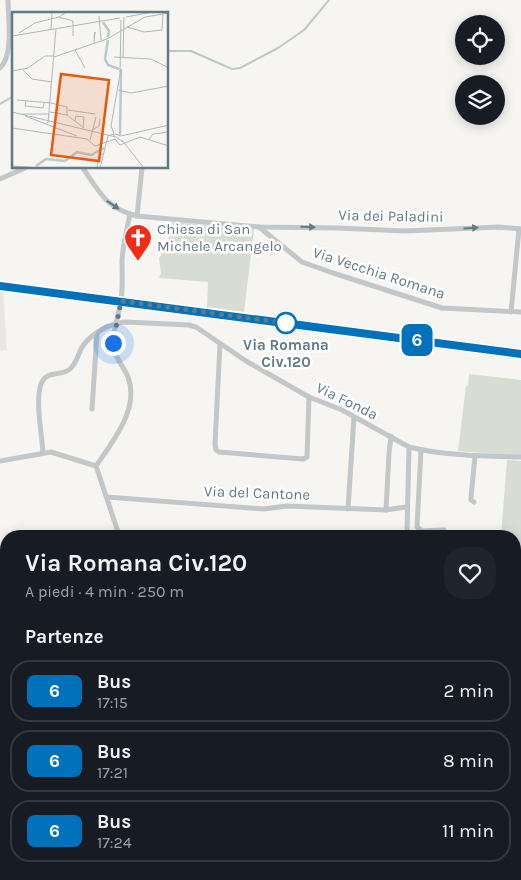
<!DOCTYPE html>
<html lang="it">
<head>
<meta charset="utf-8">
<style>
  :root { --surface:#171b24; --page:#20242c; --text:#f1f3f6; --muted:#9ea1a6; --line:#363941 }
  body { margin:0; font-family:Karla,sans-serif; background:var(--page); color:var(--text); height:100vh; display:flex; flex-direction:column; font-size:19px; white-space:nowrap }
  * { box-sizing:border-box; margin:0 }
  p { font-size:16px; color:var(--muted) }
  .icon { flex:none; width:28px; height:28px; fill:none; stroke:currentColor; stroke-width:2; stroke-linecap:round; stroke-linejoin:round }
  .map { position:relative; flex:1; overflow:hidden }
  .side { position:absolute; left:0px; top:530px; width:521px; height:350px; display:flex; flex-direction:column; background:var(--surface); border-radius:20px 20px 0 0; box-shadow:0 2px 12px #0003 }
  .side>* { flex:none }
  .badge { padding:0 10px; border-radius:8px; font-size:18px; line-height:32px }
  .fabs { position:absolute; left:455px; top:15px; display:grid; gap:10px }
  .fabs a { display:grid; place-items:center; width:50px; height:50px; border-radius:50%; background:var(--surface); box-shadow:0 2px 12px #0003; font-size:25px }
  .you { position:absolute; width:25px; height:25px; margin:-12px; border:4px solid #fff; border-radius:50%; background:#1a73e8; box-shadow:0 0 0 8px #1a73e833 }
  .map>.badge { position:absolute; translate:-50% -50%; box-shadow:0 0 0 2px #fff }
  h2 { padding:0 25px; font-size:19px; line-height:45px }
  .round { display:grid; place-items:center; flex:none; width:52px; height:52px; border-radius:20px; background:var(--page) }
  .headline { display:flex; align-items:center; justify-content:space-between; height:85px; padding:0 25px }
  h1 { font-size:24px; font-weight:700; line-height:38px }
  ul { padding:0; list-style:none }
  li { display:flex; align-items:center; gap:15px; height:62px; margin:0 10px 8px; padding:0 15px; border:2px solid var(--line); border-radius:20px }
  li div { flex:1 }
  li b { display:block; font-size:19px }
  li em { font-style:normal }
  li .badge { min-width:55px; font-weight:700; text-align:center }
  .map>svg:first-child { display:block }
  .built { fill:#e6e7e5 }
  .green { fill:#d7ddd2 }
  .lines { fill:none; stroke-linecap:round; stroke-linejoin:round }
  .stream { stroke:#b9c9cc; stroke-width:2 }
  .secondary-casing { stroke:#b4bbbe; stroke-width:8 }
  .street { stroke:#c2c7ca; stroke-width:5 }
  .secondary { stroke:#fff; stroke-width:7 }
  .oneway { fill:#627a85 }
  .line-casing { stroke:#fff; stroke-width:11 }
  .line { stroke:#0072bc; stroke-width:8 }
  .walk { stroke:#627a85; stroke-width:5; stroke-dasharray:0 9 }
  .stop-dot { fill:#fff; stroke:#0072bc; stroke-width:2.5 }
  .labels { text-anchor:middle; stroke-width:5; stroke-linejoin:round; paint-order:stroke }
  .street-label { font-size:15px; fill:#627a85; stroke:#fff }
  .poi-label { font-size:15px; fill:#627a85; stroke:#fff; text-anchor:start }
  .stop-label { font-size:15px; font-weight:bold; fill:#627a85; stroke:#fff }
  .inset-river { fill:none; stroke:#b9c9cc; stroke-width:2.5 }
  .inset-road { fill:none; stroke:#aeb9bc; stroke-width:1 }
  .view { fill:#e8590c; fill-opacity:0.15; stroke:#e8590c; stroke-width:2.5 }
  .inset-edge { fill:none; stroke:#627a85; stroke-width:2.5 }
</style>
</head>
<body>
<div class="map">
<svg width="521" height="880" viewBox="0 0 521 880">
  <rect width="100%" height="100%" fill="#f6f5f1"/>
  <!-- built -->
  <polygon class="built" points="0,290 3,290 7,350 0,351"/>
  <!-- green -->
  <g class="green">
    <polygon points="172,222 254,229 244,312 207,307 208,282 159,278 161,273 159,258 167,246"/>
    <polygon points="469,374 521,380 521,456 458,451 466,386 468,386"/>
    <polygon points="507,460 521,461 521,545 515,543 515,536 501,536"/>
  </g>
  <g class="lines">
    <!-- stream -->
    <g class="stream">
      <polyline points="168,51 191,51 232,69 240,68 278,48 304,30 329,0"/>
      <polyline points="0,104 14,96"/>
    </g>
    <defs>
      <polyline id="secondary" points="0,286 521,354"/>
    </defs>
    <!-- secondary casing -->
    <use href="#secondary" class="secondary-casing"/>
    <!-- street -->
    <g class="street">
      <path d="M0,68c14,-13 8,-50 8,-68"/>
      <path d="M83,168c16,24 24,41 54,48l122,11 78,1 68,3 94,-4 22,2"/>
      <polyline points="0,179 25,168"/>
      <polyline points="137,216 142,168"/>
      <polyline points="259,227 302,262 333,273 442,308 521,312"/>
      <polyline points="511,312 519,229"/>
      <polyline points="220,344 215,444 216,450 219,452 303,459 307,457 309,397"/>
      <polyline points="92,409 97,333"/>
      <polyline points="409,447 407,531 411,536"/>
      <polyline points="421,450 417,527 422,531 444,530"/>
      <path d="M43,453c-1,-19 -8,-51 -2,-69 6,-15 20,-7 29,-15 6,-5 8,-14 11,-20 8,-15 29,-26 45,-27l63,3 7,2 50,34 63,36 33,13 67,37c36,9 75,9 112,10"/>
      <polyline points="0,461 51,452 96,466 118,532"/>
      <path d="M96,466c17,-25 44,-58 32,-89 -5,-12 -15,-21 -15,-35 0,-12 6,-28 8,-41 2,-14 1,-27 1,-41 1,-15 5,-31 8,-46"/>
      <polyline points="107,497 264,509 287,506 386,510 406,507"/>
      <polyline points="474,502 471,500 471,497 475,456"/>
      <polyline points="348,509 354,417"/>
      <polyline points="386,510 389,453 391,436"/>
      <polyline points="515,549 521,550"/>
      <polyline points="515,750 521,750"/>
    </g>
    <!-- secondary -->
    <use href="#secondary" class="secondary"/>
  </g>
  <!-- one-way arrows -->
  <defs><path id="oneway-solid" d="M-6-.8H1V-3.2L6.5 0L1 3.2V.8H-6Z" transform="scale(1.25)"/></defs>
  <g class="oneway">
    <use href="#oneway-solid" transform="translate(113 205) rotate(34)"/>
    <use href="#oneway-solid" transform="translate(308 227) rotate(1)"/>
    <use href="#oneway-solid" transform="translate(471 228) rotate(-4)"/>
  </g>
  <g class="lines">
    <defs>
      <polyline id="line" points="0,286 521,354"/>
    </defs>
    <!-- line casing -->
    <use href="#line" class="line-casing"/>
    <!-- line -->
    <use href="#line" class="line"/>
    <!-- walk -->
    <polyline class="walk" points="113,343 121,301 286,323"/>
  </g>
  <!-- icons -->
  <defs>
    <symbol id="church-pin" viewBox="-11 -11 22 30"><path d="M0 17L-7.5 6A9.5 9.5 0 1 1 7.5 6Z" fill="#f02d17" stroke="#fff"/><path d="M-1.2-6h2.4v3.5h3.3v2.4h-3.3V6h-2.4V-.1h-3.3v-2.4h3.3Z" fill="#fff"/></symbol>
  </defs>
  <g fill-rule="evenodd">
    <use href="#church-pin" x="122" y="222" width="32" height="43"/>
  </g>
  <!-- markers -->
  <circle class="stop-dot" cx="286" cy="323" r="10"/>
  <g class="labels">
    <!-- street labels -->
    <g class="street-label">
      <text transform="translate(391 216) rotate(1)" y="5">Via dei Paladini</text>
      <text transform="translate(379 273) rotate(18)" y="5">Via Vecchia Romana</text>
      <text transform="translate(347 401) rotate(26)" y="5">Via Fonda</text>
      <text transform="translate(257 493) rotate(2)" y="5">Via del Cantone</text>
    </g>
    <!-- poi labels -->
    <g class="poi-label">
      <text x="157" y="234">Chiesa di San<tspan x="157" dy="17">Michele Arcangelo</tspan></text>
    </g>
    <!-- stop labels -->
    <g class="stop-label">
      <text x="286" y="350">Via Romana<tspan x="286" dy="17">Civ.120</tspan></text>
    </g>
  </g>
  <!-- overview -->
  <g transform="translate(12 12)">
    <rect width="156" height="156" fill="#f6f5f1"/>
    <path class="inset-river" d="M91,10l6,9 -1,6M96,28l-3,19 3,6 11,4M108,123l1,-66M24,154l10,-7 19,2 12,-9 14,3 13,-7"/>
    <path class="inset-road" d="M87,4l2,24M47,5l14,4v15M114,5l27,-5M115,15l17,5 18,-2 1,-17M39,17l1,-17M7,21l16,-10 24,-6 7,-5M0,24l108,-18M82,26l1,-6 -1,11M63,38l10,18M42,45l53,-18 38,-22 24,-4M102,45l37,2 18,9M111,46l1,-41M11,58l9,9 20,3M0,59l16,-3 17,-12h9M106,78l13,3 38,-7M5,88l34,3M14,89l-1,5 18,2 1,-5M39,91l16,4v8M56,98l27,4M0,100l104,25 7,5M38,100l17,3 17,13M10,102h27M13,104l52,20M63,109l1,-5 8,1 -1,10M36,111l8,-94M0,116l75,11 8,7 20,-7 5,6 20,-8 29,9M80,118l7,-4 1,-7M102,122l-3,-8 9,-52 1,-54M103,122l6,2 48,-11M137,127l4,-5 16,-2M78,128l6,-23M110,128l22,28M0,154l29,2M85,156l2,-12 5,-3M88,156l8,-32 6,-2v3"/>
    <path class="view" d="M49,62l48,6 -10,81 -48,-6z"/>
    <rect width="156" height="156" class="inset-edge"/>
  </g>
</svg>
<div class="fabs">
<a><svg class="icon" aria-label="locate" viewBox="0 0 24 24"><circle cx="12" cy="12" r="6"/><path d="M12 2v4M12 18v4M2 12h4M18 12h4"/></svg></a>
<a><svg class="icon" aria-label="layers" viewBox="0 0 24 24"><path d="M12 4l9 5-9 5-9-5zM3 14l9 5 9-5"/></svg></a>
</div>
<div class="you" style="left:113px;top:343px"></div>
<b class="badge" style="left:417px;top:340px;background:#0072bc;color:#fff">6</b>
<section class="side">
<div class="headline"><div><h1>Via Romana Civ.120</h1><p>A piedi · 4 min · 250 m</p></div><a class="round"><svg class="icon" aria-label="heart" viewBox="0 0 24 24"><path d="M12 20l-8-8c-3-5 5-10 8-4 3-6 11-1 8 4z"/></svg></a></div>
<h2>Partenze</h2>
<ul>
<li><span class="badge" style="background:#0072bc;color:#fff">6</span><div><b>Bus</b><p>17:15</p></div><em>2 min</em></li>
<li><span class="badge" style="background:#0072bc;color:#fff">6</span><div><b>Bus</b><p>17:21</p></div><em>8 min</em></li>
<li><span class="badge" style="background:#0072bc;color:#fff">6</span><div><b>Bus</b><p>17:24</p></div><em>11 min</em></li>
</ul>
</section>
</div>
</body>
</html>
